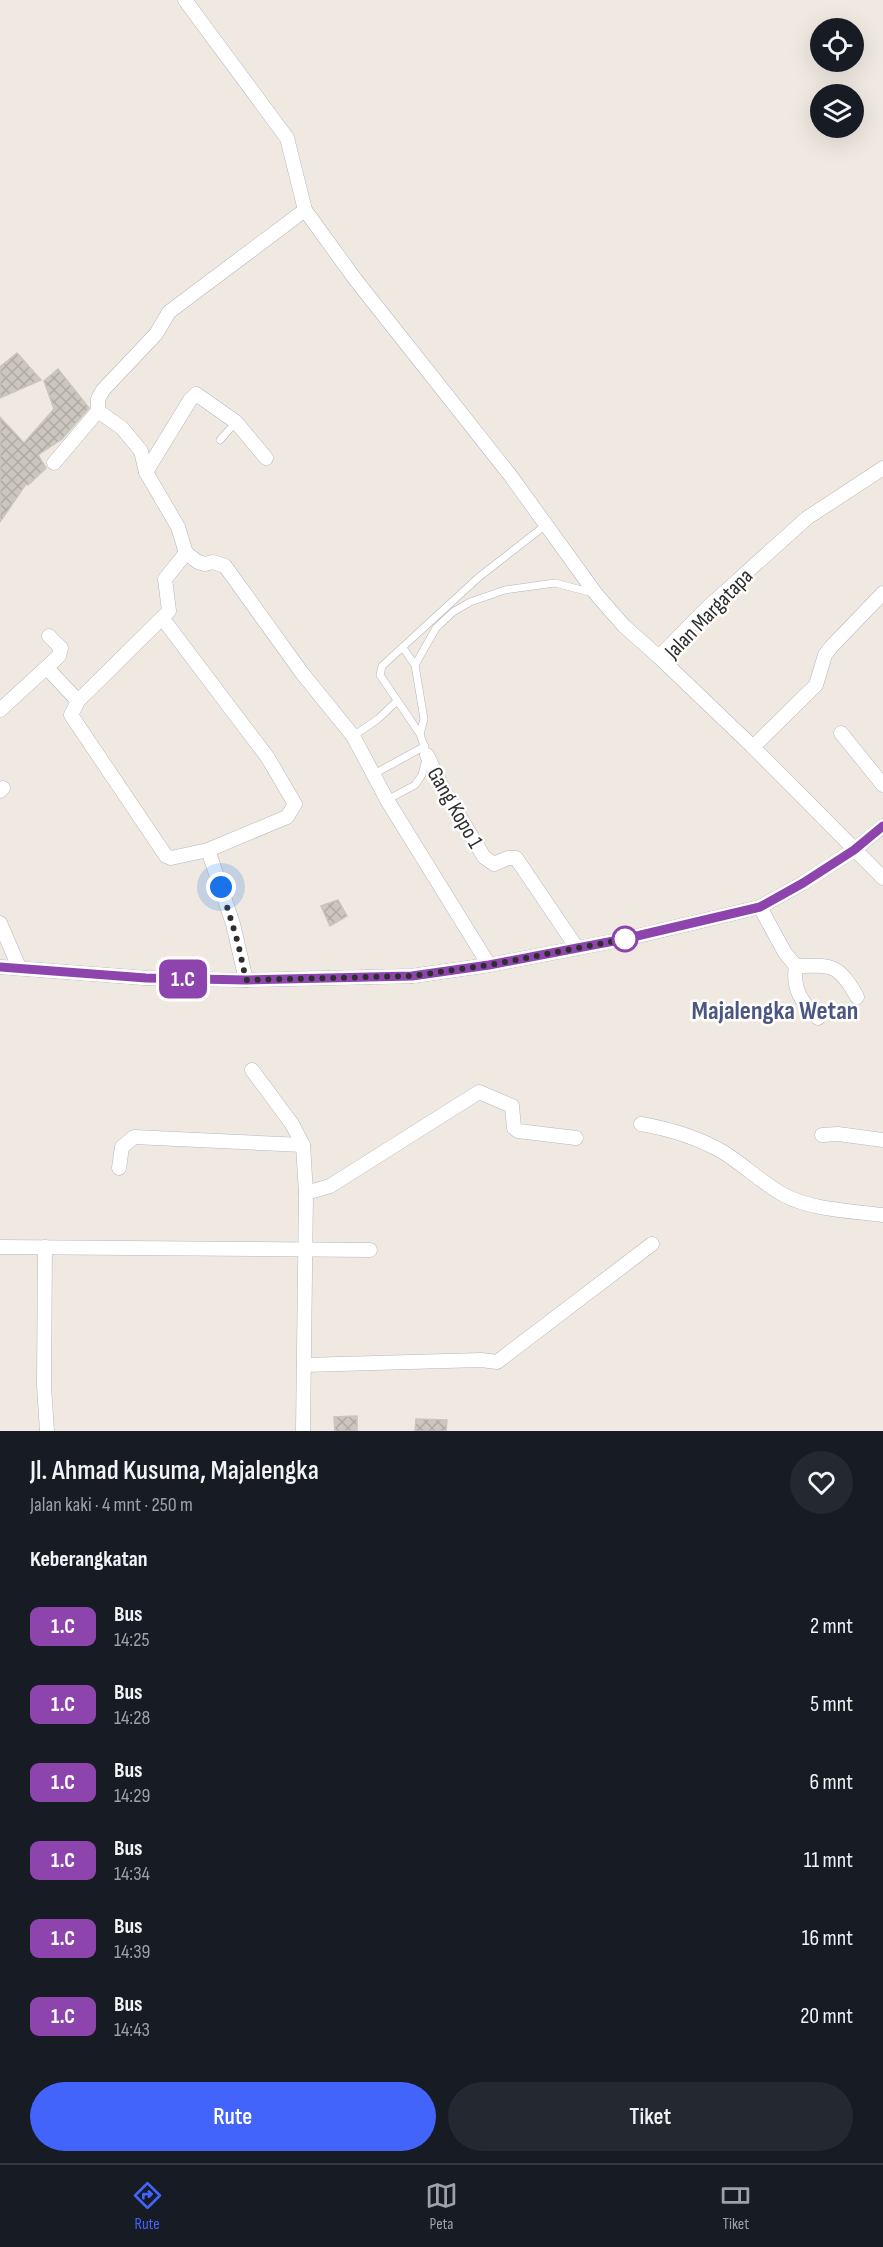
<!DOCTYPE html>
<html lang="id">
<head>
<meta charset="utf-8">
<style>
  :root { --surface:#171b24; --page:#242831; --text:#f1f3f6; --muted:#9ea1a6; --line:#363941; --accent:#4264fb }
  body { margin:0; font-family:"Sofia Sans Condensed",sans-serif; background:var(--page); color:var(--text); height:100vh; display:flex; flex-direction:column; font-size:22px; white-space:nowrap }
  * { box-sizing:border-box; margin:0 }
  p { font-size:20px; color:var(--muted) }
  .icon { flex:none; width:33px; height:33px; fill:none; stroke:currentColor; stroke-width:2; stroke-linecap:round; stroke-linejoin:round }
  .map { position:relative; height:1431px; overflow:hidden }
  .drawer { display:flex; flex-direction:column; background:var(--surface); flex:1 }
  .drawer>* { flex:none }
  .badge { padding:0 12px; border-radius:9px; font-size:21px; line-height:39px }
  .buttons { position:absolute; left:810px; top:18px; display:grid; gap:12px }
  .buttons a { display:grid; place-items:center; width:54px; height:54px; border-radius:50%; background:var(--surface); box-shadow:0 6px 24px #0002; font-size:30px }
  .you { position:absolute; width:30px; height:30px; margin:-15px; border:4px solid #fff; border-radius:50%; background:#1a73e8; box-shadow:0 0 0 9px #1a73e833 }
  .map>.badge { position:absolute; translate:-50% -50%; box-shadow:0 0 0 3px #fff }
  h2 { padding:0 30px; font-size:22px; line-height:54px }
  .round { display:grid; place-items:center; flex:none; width:63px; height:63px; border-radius:32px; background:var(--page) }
  .head { display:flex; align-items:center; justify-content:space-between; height:102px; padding:0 30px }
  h1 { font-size:28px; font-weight:600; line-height:45px }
  .button { display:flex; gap:12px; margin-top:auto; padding:12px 30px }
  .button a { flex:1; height:69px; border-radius:36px; background:var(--accent); color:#fff; font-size:24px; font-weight:600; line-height:69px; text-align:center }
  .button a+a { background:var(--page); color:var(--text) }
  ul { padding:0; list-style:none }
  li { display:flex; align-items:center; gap:18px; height:78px; padding:0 30px }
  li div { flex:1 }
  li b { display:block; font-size:22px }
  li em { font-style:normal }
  li .badge { min-width:66px; font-weight:700; text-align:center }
  .menu { display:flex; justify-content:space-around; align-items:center; height:84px; border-top:2px solid var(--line); background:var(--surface); font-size:16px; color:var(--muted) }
  .menu a { display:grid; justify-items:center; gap:3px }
  .menu .selected { color:var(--accent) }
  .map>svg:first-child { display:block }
  .building { fill:url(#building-cross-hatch); stroke:#cbc5ba; stroke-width:1.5 }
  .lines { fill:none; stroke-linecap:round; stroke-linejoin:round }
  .service-casing { stroke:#b4b7c1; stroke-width:8 }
  .minor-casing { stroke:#b4b7c1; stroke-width:15 }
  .service { stroke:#fff; stroke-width:7 }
  .minor { stroke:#fff; stroke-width:14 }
  .line-casing { stroke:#fff; stroke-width:14 }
  .line { stroke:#8e44ad; stroke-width:9 }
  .walk { stroke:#2e2e2e; stroke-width:6; stroke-dasharray:0 10.8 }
  .stop-dot { fill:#fff; stroke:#8e44ad; stroke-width:3 }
  .labels { text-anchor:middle; stroke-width:5; stroke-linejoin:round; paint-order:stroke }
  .street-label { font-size:22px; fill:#2e2e2e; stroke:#fff }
  .quarter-label { font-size:26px; font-weight:bold; fill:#4d5680; stroke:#fff }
</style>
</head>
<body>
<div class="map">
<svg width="883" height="1431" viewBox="0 0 883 1431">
  <defs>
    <pattern id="building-cross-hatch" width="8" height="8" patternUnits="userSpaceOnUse" patternTransform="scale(1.5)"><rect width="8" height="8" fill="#cbc7bf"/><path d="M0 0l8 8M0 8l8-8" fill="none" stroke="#afaba4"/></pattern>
  </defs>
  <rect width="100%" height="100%" fill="#efe9e1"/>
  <!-- building -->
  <g class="building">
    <polygon points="17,353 41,380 0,398 0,367"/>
    <polygon points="58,369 89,408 62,439 38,455 46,468 28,485 26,484 0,522 0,417 24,443 54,409 44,381"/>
    <polygon points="338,900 347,916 330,926 321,906"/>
    <polygon points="357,1416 357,1431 335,1431 334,1417"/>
    <polygon points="416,1419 447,1420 446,1431 415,1431"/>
  </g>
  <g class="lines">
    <defs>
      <g id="service">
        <polyline points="220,440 236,422"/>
        <polyline points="403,648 415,665"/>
        <polyline points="420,734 380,675 382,666 479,577 547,524"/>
        <polyline points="353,736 378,719 397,701"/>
        <polyline points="374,774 425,746"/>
        <polyline points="387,800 415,785 422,775 427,755 420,734 424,719 415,665 436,628 453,612 470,602 505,590 555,583 593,593"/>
      </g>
      <g id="minor">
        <polyline points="185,0 287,138 305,210 355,279 510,475 596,594 624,626 659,657"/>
        <polyline points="98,411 122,428 141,451 146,472 178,527 186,553 198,562 205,564 213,562 225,566 302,673 353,736 387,800 489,965"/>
        <polyline points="54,463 98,411 98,399 103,390 156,334 169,312 305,210"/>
        <polyline points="883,468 807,518 707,608 659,657 753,747 883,878"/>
        <polyline points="146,472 190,400 196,394 236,422 266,458"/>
        <polyline points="163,619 268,758 295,804 287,817 208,850 171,858 166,856 71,715 78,701 169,611 165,579 186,553"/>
        <polyline points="47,668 78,701"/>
        <polyline points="0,710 59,656 61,648 49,636"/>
        <polyline points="841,733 883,785"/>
        <polyline points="753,747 816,685 825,655 831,647 883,593"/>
        <polyline points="427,755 443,789 484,857 494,864 508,858 516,858 577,948"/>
        <polyline points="0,791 3,788"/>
        <polyline points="208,850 233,924 246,980"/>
        <path d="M760,907l25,46 11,13c36,-1 43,-2 61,31"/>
        <polyline points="0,923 19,967"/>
        <path d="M796,966c-4,23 6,37 22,52"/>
        <polyline points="0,967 146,978 246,980 412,976 489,965 625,939 760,907 803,883 854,850 883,826"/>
        <polyline points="252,1070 292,1124 303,1145"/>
        <path d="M641,1124c29,5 56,13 82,28 21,13 39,31 61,43 28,15 67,16 99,20"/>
        <polyline points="822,1135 838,1134 883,1140"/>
        <polyline points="119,1168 122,1147 134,1137 303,1145 306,1193 303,1431"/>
        <polyline points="306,1193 330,1186 479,1092 512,1106 514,1128 518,1131 576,1138"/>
        <polyline points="0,1247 370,1250"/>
        <polyline points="45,1247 44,1386 47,1431"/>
        <polyline points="304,1365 481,1360 497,1362 652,1244"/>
      </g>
    </defs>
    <!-- service casing -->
    <use href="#service" class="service-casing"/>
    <!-- minor casing -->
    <use href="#minor" class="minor-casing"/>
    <!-- service -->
    <use href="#service" class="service"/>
    <!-- minor -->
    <use href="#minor" class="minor"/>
  </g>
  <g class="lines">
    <defs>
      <polyline id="line" points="0,967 146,978 246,980 412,976 489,965 624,939 760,907 803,883 854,850 883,826"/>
    </defs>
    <!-- line casing -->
    <use href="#line" class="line-casing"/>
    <!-- line -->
    <use href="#line" class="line"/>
    <!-- walk -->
    <polyline class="walk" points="221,887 238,943 246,980 412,976 489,965 625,939"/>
  </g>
  <!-- markers -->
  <circle class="stop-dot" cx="625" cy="939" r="12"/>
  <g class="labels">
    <!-- street labels -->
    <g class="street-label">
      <text transform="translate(708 613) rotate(-46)" y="8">Jalan Margatapa</text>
      <text transform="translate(456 807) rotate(60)" y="8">Gang Kopo 1</text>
    </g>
    <!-- quarter labels -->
    <g class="quarter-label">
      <text x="775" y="1019">Majalengka Wetan</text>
    </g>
  </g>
</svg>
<div class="buttons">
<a><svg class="icon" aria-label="locate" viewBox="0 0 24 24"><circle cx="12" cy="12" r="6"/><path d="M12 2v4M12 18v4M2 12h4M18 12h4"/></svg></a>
<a><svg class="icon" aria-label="layers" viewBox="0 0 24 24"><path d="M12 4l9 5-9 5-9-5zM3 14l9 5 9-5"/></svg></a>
</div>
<div class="you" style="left:221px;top:887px"></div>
<b class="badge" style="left:183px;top:979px;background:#8e44ad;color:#fff">1.C</b>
</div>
<section class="drawer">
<div class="head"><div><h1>Jl. Ahmad Kusuma, Majalengka</h1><p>Jalan kaki · 4 mnt · 250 m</p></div><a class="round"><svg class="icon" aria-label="heart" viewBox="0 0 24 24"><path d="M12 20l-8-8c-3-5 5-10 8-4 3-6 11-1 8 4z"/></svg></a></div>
<h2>Keberangkatan</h2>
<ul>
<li><span class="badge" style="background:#8e44ad;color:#fff">1.C</span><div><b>Bus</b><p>14:25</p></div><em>2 mnt</em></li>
<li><span class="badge" style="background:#8e44ad;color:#fff">1.C</span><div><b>Bus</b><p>14:28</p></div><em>5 mnt</em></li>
<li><span class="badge" style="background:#8e44ad;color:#fff">1.C</span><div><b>Bus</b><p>14:29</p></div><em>6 mnt</em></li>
<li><span class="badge" style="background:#8e44ad;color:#fff">1.C</span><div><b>Bus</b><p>14:34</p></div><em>11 mnt</em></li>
<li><span class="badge" style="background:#8e44ad;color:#fff">1.C</span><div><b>Bus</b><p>14:39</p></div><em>16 mnt</em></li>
<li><span class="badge" style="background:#8e44ad;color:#fff">1.C</span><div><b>Bus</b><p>14:43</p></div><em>20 mnt</em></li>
</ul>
<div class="button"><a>Rute</a><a>Tiket</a></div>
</section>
<nav class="menu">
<a class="selected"><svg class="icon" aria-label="directions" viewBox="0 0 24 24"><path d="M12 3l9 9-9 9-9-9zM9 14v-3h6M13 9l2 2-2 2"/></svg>Rute</a>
<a><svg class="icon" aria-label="map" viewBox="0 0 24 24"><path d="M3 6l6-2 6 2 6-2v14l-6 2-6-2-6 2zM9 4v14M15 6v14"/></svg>Peta</a>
<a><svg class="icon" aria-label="tickets" viewBox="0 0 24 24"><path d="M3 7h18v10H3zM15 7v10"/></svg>Tiket</a>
</nav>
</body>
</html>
